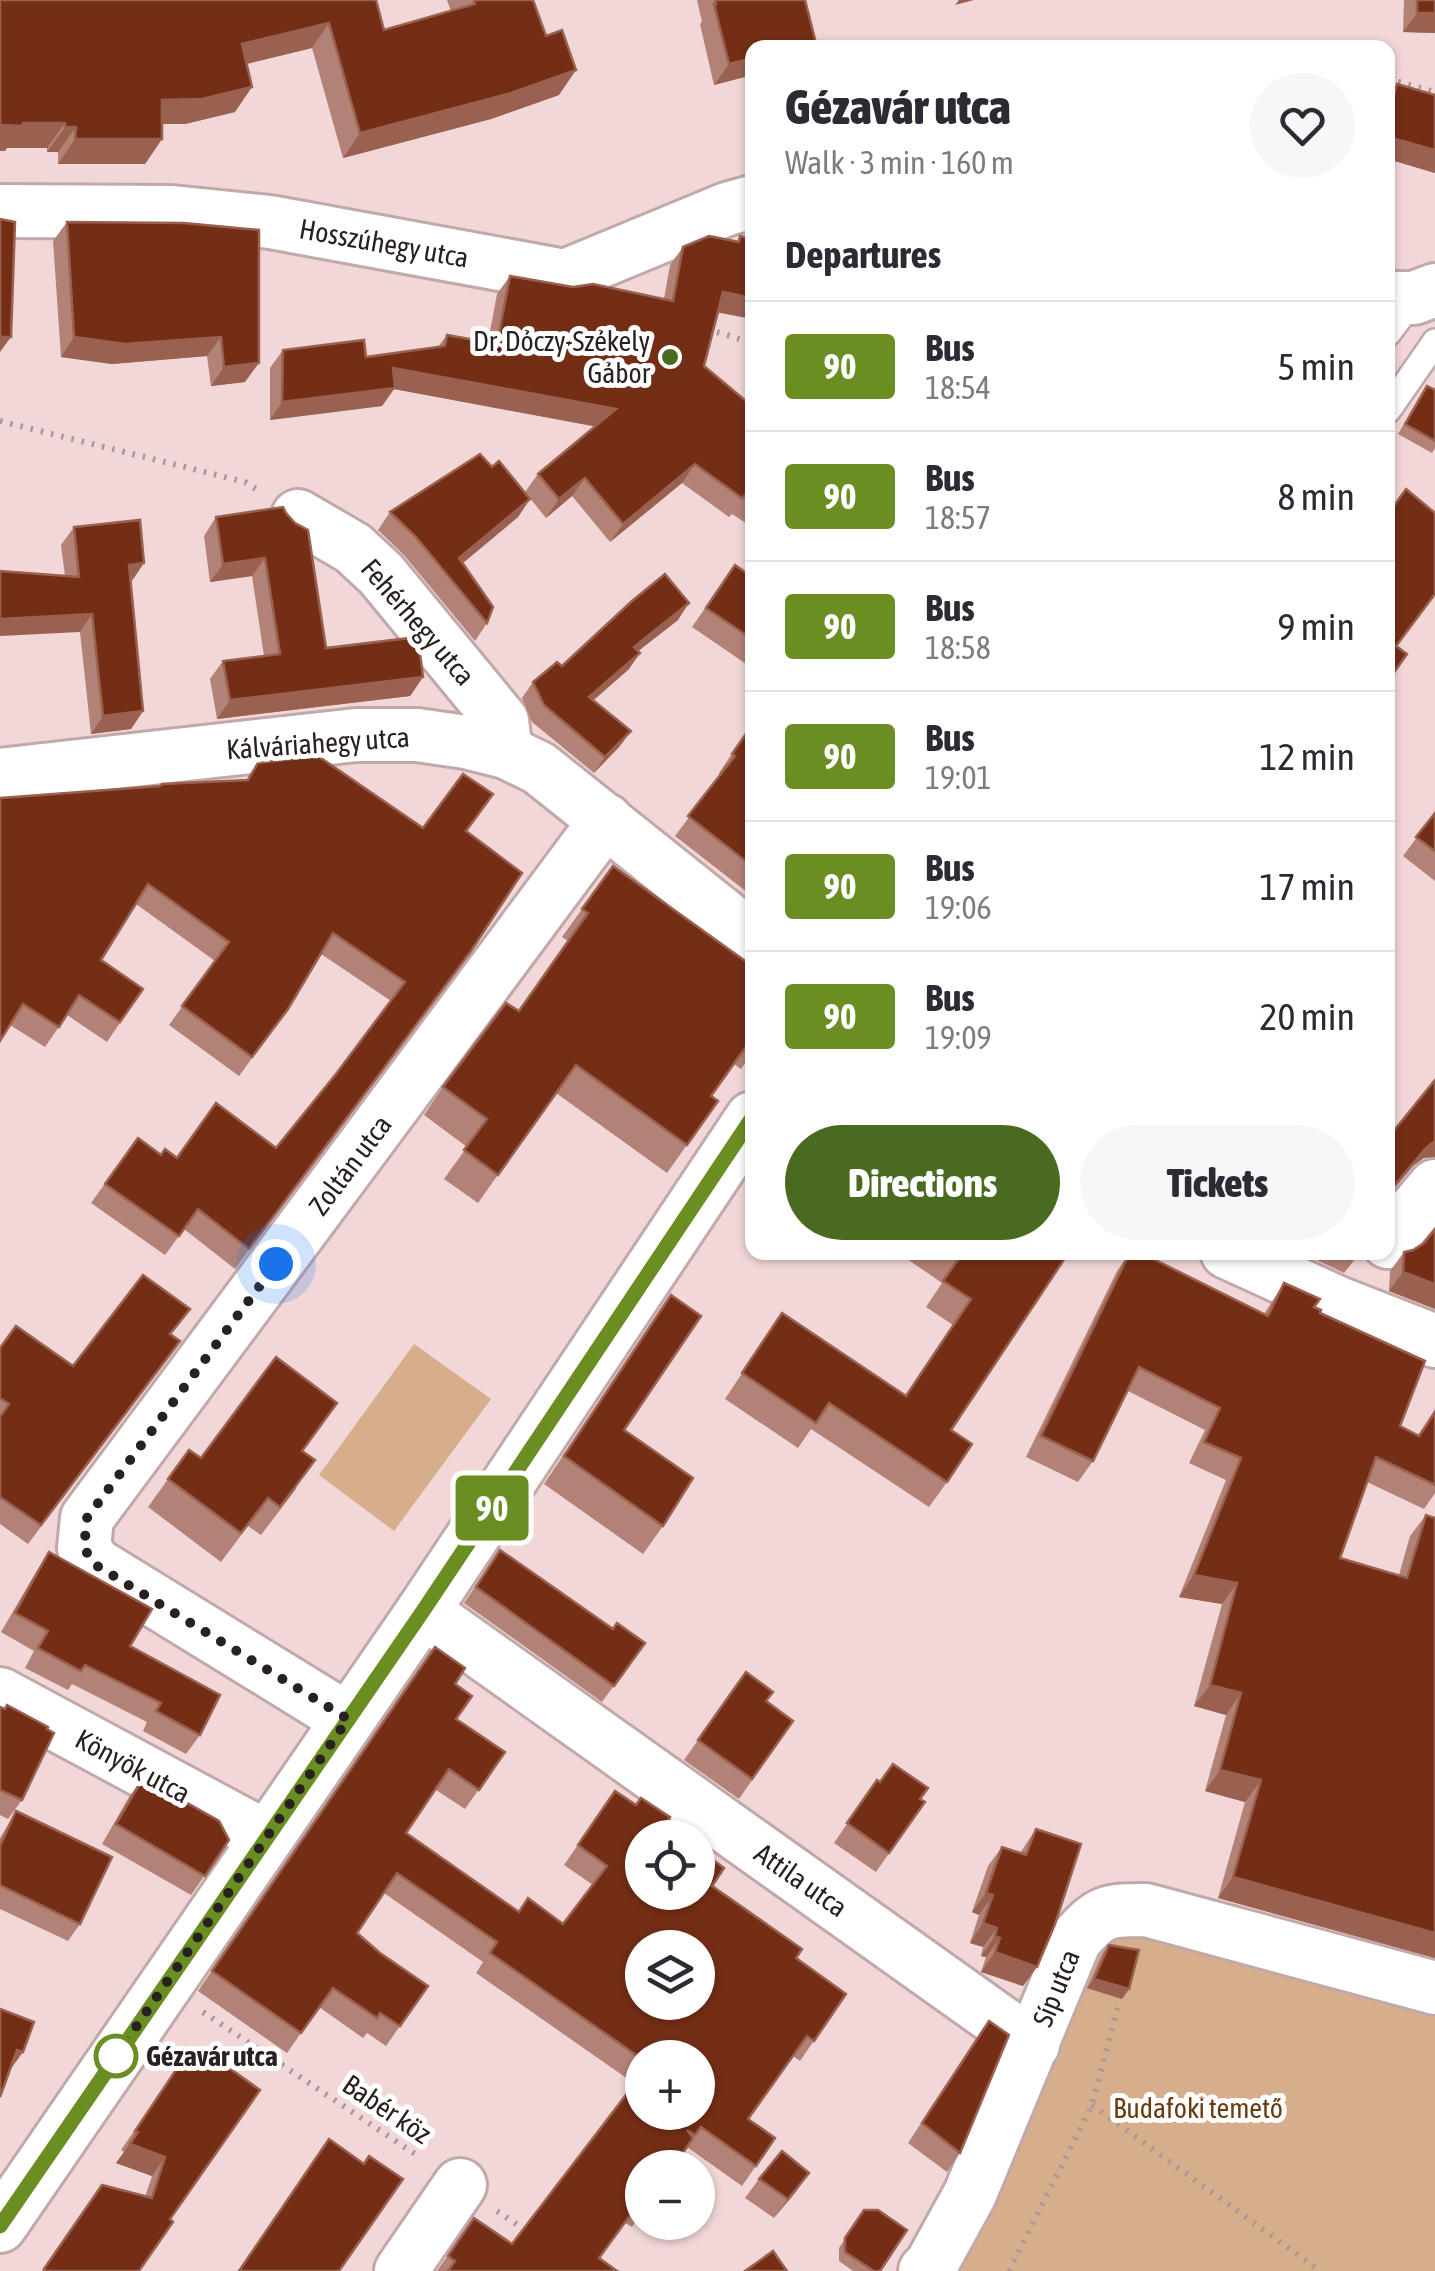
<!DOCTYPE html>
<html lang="en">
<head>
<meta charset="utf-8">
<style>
  :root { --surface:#fff; --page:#f7f7f7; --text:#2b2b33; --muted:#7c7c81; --line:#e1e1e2; --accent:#4a6a20 }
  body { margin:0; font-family:"Asap Condensed",sans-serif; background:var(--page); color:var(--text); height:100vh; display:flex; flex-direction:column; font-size:38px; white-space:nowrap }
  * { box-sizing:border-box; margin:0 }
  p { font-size:32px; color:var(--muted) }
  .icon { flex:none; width:55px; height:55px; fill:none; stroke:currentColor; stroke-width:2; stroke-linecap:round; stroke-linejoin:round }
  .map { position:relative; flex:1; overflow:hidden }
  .details { position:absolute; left:745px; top:40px; width:650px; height:1220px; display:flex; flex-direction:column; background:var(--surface); border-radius:20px; box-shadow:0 2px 8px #0004 }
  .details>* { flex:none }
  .badge { padding:0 20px; border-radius:8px; font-size:35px; line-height:65px }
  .fabs { position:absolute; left:625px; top:1820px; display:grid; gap:20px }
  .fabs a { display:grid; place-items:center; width:90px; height:90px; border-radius:50%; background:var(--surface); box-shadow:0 2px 8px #0004; font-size:50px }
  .you { position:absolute; width:50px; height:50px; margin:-25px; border:8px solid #fff; border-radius:50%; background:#1a73e8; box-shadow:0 0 0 15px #1a73e833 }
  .map>.badge { position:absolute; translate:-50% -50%; box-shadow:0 0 0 5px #fff }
  h2 { padding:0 40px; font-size:38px; line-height:90px }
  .round { display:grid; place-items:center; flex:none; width:105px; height:105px; border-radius:52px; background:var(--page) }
  .overview { display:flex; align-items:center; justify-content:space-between; height:170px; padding:0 40px }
  h1 { font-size:48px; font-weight:800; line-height:75px }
  .button { display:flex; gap:20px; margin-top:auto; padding:20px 40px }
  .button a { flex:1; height:115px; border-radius:60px; background:var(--accent); color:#fff; font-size:40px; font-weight:800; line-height:115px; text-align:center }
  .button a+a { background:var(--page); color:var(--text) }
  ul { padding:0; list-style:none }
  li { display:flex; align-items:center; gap:30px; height:130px; padding:0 40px; border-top:2px solid var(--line) }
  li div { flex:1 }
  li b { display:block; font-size:38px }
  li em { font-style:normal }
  li .badge { min-width:110px; font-weight:700; text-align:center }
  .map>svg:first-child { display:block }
  .green { fill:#d7ae8c }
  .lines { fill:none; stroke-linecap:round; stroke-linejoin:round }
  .lane-casing { stroke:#c2a9a9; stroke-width:30 }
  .street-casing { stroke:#c2a9a9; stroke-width:58 }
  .path { stroke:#ac9798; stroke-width:6; stroke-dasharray:2.5 8; stroke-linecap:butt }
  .lane { stroke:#fff; stroke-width:25 }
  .street { stroke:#fff; stroke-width:52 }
  .wall { fill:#b38276; fill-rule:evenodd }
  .shaded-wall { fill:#9a6150 }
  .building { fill:#742e15; stroke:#9a6150; stroke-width:2.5; fill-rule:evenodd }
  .line-casing { stroke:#fff; stroke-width:22 }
  .line { stroke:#6b8e23; stroke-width:15 }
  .walk { stroke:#292020; stroke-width:10; stroke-dasharray:0 18 }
  .poi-dot { fill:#4a6a20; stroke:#fff; stroke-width:4 }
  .stop-dot { fill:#fff; stroke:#6b8e23; stroke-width:5 }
  .labels { text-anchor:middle; stroke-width:10; stroke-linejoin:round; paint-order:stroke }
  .street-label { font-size:28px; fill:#292020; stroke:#fff }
  .poi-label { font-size:28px; fill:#292020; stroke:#fff; text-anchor:end }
  .stop-label { font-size:28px; font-weight:bold; fill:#292020; stroke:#fff; text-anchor:start }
  .park-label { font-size:28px; fill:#673d11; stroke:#fff }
</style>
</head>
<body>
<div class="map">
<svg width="1435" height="2271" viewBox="0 0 1435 2271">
  <rect width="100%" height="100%" fill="#f2d7d8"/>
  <!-- green -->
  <g class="green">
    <polygon points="414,1344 491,1399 394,1531 319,1475"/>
    <polygon points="1115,1937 1196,1939 1435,2008 1435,2271 938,2271 1088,1947"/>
  </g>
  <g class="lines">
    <defs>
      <g id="lane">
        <polyline points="1388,333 1414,298"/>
        <polyline points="1388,410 1435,342"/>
      </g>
      <g id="street">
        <polyline points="0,211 172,212 270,222 565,276 727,209 752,202"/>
        <polyline points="1388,298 1414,298 1435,290"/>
        <polyline points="298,516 353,548 381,574 502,721 506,752"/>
        <polyline points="0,775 356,735 417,735 466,742 506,752 539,768 752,938"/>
        <polyline points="1388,1242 1435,1186"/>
        <polyline points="1227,1252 1338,1303 1435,1341"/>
        <polyline points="423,1611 1033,2045"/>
        <polyline points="0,1694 266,1837"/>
        <polyline points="347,1719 95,1564 84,1548 87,1518 606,820"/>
        <polyline points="0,2226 423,1611 752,1118"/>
        <polyline points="401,2271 460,2185"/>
        <path d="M925,2271l6,-6 39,-71 105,-254c26,-30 32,-30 71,-30l289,78"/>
      </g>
    </defs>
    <!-- lane casing -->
    <use href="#lane" class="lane-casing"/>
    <!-- street casing -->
    <use href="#street" class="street-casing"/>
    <!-- path -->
    <g class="path">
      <polyline points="1388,79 1435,92"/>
      <polyline points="707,329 752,343"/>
      <polyline points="0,421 245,482 259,491"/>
      <polyline points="203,2012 421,2158"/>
      <polyline points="1092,2105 1320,2271"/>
      <polyline points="497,2211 528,2232"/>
      <polyline points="1009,2271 1092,2105 1118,2006"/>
    </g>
    <!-- lane -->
    <use href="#lane" class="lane"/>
    <!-- street -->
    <use href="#street" class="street"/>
  </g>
  <!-- wall -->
  <g class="wall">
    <polygon points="0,0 376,0 384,30 451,11 447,0 533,0 559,95 491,119 343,158 312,48 247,64 235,112 185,124 162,124 162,139 145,164 58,164 58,152 47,152 47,148 7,148 5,151 0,151"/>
    <polygon points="697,0 805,0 752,48 752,75 714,85 700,24 702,22"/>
    <polygon points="1404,0 1435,0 1435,33 1403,32"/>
    <polygon points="1397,84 1435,95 1435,173 1388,159 1388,98"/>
    <polygon points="67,222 184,223 245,382 211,386 207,356 112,364 61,357 53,241"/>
    <polygon points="740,236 704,366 752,406 752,527 732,514 729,517 682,483 610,542 572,496 546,518 525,492 538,474 595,426 394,389 382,406 270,420 270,368 283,350 366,357 438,347 447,335 488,342 497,294 510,276 573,287 664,299 670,265 683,247 737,241"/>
    <polygon points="1427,386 1435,390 1435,448 1432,453 1398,434"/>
    <polygon points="492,467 530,499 518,517 463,563 487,623 475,641 404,555 378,530 390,512"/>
    <polygon points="283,507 326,648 423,677 410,696 217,719 210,679 223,661 264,656 252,576 210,582 204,536 216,517"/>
    <polygon points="74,527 131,581 143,711 131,729 91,734 80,632 65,576 61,545"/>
    <polygon points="735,565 752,577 752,668 692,627"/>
    <polygon points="678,620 638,651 629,669 593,701 631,731 619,747 594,773 532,722 522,698 533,682 562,666"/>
    <polygon points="752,724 752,896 675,836 721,775 719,773"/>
    <polygon points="258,763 423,828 467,831 457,970 235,1269 184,1229 165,1255 91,1203 138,1138 161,1154 177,1158 276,1148 336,1074 391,1001 321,954 288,1009 239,1076 169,1025 215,961 136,904 101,960 143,989 107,1042 67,1015 45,1047 10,1025 0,798 246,780"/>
    <polygon points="1435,813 1435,881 1403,856"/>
    <polygon points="613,866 752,966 752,1053 741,1069 734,1064 711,1096 718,1101 667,1173 556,1093 478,1203 444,1179 467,1147 424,1115 443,1087 519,1011 568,941 562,937"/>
    <polygon points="1435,1229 1435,1309 1389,1291 1390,1271 1404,1252 1413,1250 1424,1243"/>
    <polygon points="897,1252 1069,1252 951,1430 947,1482 929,1507 811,1429 798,1448 725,1399 782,1313 905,1396 953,1325 926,1307 942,1283"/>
    <polygon points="1130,1252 1264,1314 1284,1283 1320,1313 1400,1426 1418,1436 1435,1409 1435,1493 1424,1509 1367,1482 1340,1558 1399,1575 1410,1536 1426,1515 1435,1958 1218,1898 1245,1802 1205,1791 1226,1715 1194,1706 1222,1604 1179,1597 1226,1480 1189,1463 1205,1430 1128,1391 1093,1461 1078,1482 1026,1457 1117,1271"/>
    <polygon points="1300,1252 1361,1252 1344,1273"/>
    <polygon points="671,1295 624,1430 663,1526 643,1554 544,1484"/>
    <polygon points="171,1335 180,1341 28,1544 0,1524 0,1348 73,1366"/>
    <polygon points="189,1450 201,1458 303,1451 296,1489 261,1535 248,1526 221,1562 148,1507"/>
    <polygon points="500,1550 613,1629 645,1643 602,1702 464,1603"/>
    <polygon points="49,1552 130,1646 200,1735 186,1754 143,1731 147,1722 72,1684 68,1690 25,1668 34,1651 1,1632 36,1572"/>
    <path d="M435,1647l20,37 1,35 49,33 -40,57 -29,-19 -30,43 113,79 44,12 30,-39 -29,-20 51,-74 49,35 48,60 84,72 50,36 -46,67 -7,-5 -45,63 27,19 -33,48 -55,-39 -45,21v44l-10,15 -7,-4 -26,35 18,13h-180l37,-53 38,26 123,-160 -159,-111 7,-11 -99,-69 -27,40 23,20 48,33 -42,60 -19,-13 -4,5 -44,-31 -32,46 -89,-62zM642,2058l56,54h-56z"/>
    <polygon points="746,1672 766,1701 793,1721 739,1799 684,1760"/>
    <polygon points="0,1707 22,1800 8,1819 0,1815"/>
    <polygon points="143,1778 229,1840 191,1895 102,1844 129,1797"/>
    <polygon points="877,1780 925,1802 876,1872 834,1843"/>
    <polygon points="16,1811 80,1924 68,1941 0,1909 0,1838"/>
    <polygon points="1036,1829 1037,1967 1023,1986 981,1972 986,1957 981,1956 983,1947 970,1943 979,1915 972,1912 988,1866 1002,1847 1020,1853"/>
    <polygon points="1109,1945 1129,1989 1122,1999 1087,1988 1102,1954"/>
    <polygon points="975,2041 960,2153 947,2172 908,2143"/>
    <polygon points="190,2049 170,2219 139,2271 42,2271 102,2185 145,2197 152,2176 116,2163 124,2152 121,2150"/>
    <polygon points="809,2173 774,2218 745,2198 759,2179"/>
    <polygon points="864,2210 880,2271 853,2271 839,2261 839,2248"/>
  </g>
  <!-- shaded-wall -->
  <g class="shaded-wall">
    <polygon points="959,0 974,0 955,5"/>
    <polygon points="1417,13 1435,13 1435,33 1403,32"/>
    <polygon points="329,23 312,48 225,69 242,44"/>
    <polygon points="752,58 752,75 714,85 729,64"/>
    <polygon points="576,70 559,95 491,119 343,158 360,133"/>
    <polygon points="252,87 235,112 185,124 144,124 162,100"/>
    <polygon points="23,123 65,123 47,148 7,148 5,151 0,151 0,125"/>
    <polygon points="65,127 76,127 58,152 47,152"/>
    <polygon points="1388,137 1435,150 1435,173 1388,159"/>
    <polygon points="75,139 162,139 145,164 58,164"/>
    <polygon points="723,292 752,298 752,319 710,311"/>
    <polygon points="0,337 11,337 0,352"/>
    <polygon points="74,337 221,337 207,356 112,364 61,357"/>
    <polygon points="259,363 245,382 211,386 224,367"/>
    <polygon points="393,368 616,409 603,428 394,389 382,406 270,420 282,402"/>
    <polygon points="695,464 682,483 610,542 623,524"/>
    <polygon points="585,478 572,496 546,518 559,499"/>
    <polygon points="530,499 518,517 447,576 459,558"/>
    <polygon points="265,558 252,576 210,582 223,564"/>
    <polygon points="144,563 132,581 129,565"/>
    <polygon points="689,603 678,620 623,663 634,647"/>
    <polygon points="92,614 80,632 0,636 0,619"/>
    <polygon points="640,653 629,669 577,714 589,697"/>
    <polygon points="423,677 410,696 217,719 230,700"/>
    <polygon points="143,711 131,729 91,734 103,716"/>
    <polygon points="631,731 619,747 594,773 605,757"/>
    <polygon points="1435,1141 1435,1157 1424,1158 1413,1166 1388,1196 1388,1193 1426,1148"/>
    <polygon points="1403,1272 1435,1284 1435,1309 1389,1291"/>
    <polygon points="1194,1575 1237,1583 1222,1604 1179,1597"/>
    <polygon points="1210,1685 1241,1693 1226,1715 1194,1706"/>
    <polygon points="1220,1770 1261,1780 1245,1802 1205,1791"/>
    <polygon points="1233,1877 1435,1933 1435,1958 1218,1898"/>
    <polygon points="986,1893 993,1895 979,1915 972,1912"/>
    <polygon points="983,1923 997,1928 983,1947 970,1943"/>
    <polygon points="995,1936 1000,1938 986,1957 981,1956"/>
    <polygon points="995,1952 1037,1967 1023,1986 981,1972"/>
    <polygon points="1094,1979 1129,1989 1122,1999 1087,1988"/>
    <polygon points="17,2050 23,2052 10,2070"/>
    <polygon points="130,2144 165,2157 152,2176 116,2163"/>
    <polygon points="809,2173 795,2193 774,2218 788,2199"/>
  </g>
  <!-- building -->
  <g class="building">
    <polygon points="0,0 376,0 384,30 475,4 474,0 533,0 546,36 562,30 576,70 508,94 360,133 329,23 242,44 252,87 202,99 162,100 162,139 75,139 76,127 65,127 65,123 23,123 23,126 0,125"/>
    <polygon points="715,0 805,0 816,43 796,48 752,48 752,58 729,64 714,4 716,4"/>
    <rect x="1417" y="0" width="18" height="13"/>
    <polygon points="1397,84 1435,95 1435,150 1388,137 1388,107 1391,106"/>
    <polygon points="0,219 15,222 11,337 0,337"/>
    <polygon points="67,222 184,223 259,230 259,363 224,367 221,337 125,344 74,337"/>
    <polygon points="709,236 739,242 740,236 752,239 752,298 723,292 704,366 752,406 752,500 745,495 742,498 695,464 623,524 585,478 559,499 538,474 616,409 393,368 395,388 282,402 283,350 364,340 366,357 445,346 447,335 497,344 510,276 573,287 593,284 673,301 683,247"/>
    <polygon points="1427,386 1435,390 1435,441 1405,424"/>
    <polygon points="480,454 492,467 499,461 530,499 459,558 493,607 487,623 416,537 390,512"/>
    <polygon points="1406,489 1435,513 1435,594 1396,646 1407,654 1388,681 1388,514"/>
    <polygon points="283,507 286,513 295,523 308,530 326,648 418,637 423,677 230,700 223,661 280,654 265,558 223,564 216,517"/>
    <polygon points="140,520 144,563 129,565 143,711 103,716 92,614 0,619 0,571 79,577 74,527"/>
    <polygon points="735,565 752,577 752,639 706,608"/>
    <polygon points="665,574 689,603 634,647 640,653 589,697 631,731 605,757 544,705 533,682 557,662 562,666 632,601"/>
    <polygon points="752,725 752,866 688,816 735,756 732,754"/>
    <polygon points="318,756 423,828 463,774 493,794 466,831 522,873 471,951 249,1249 198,1209 179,1236 105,1184 138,1138 161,1155 165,1149 177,1158 216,1103 276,1148 336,1074 405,982 333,933 288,1009 252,1057 182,1006 229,942 148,884 101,960 143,989 120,1022 79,995 59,1027 23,1004 0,1041 0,798 160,786 162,784 248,780 258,763"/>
    <polygon points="1435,813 1435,851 1416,837"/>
    <polygon points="613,866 752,966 752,1038 711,1096 718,1101 687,1145 576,1065 498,1175 464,1150 487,1119 443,1087 506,1003 519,1011 588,913 582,909"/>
    <polygon points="1435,1080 1435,1141 1426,1148 1388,1193 1388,1138"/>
    <polygon points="1435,1229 1435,1284 1403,1272 1404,1252 1413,1250 1424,1243"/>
    <polygon points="953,1252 1069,1252 951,1430 972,1444 947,1482 829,1403 816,1423 742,1373 782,1313 906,1396 971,1299 943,1281 960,1257"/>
    <polygon points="1130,1252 1139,1252 1268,1316 1284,1283 1320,1299 1314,1307 1321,1310 1320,1313 1425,1361 1400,1426 1419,1436 1435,1412 1435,1485 1376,1457 1340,1558 1407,1578 1426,1515 1435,1518 1435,1933 1233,1877 1261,1780 1220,1770 1241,1693 1210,1685 1237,1583 1194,1575 1241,1458 1204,1442 1220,1408 1139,1367 1093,1461 1041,1436"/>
    <polygon points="143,1275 190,1309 170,1334 180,1341 41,1525 0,1497 0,1417 9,1404 0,1398 0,1348 16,1326 73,1366"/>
    <polygon points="671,1295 701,1316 624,1430 693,1478 663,1526 564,1456"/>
    <polygon points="276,1357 337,1403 302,1451 315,1460 280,1507 268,1498 241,1533 168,1479 189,1450 201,1458"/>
    <polygon points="500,1550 613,1629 617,1623 645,1643 614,1686 476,1587"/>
    <polygon points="49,1552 152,1609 130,1646 220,1695 200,1735 156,1711 161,1703 85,1665 81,1671 38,1648 48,1631 15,1613"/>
    <path d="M435,1647l30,21 -10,16 17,12 -16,23 49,33 -26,38 -30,-21 -43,64 113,79 9,-14 35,26 44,-58 -29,-21 37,-54 21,14 5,-7 29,19 -6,9 17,12h-39v54h56v-43l26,19 -12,18 90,63 -6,9 50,36 -32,47 -7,-5 -59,83 27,19 -19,28 -55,-39 -6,8 -8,-5 6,8 -20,30h-31v37l-3,-2 -40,55 18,13h-169l7,-10 -7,-5 26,-38 38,26 130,-170v38h56v-54h-56v1l-152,-106 7,-11 -100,-69 -40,60 23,20 48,33 -28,40 -20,-13 -3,5 -44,-30 -32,45 -89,-62zM642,1948h56v54h-56z"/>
    <polygon points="746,1672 773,1692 766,1701 793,1721 752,1779 698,1740"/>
    <polygon points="7,1705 48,1727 47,1729 54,1733 22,1800 0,1790 0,1707 5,1709"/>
    <polygon points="893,1764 928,1788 920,1799 925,1802 889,1853 847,1823 877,1780 880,1782"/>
    <polygon points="143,1778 219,1821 229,1840 205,1876 116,1824"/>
    <polygon points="16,1811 112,1857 80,1924 0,1885 0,1846"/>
    <polygon points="1036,1829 1081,1844 1055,1924 1037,1967 995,1952 1000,1938 995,1936 997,1928 983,1923 993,1895 986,1893 1002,1847 1026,1855"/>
    <polygon points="1109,1945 1139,1950 1129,1989 1094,1979"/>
    <polygon points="0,2009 34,2022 23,2052 17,2050 0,2097"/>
    <polygon points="989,2021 1009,2035 960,2153 922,2123"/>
    <polygon points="190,2049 204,2059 208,2053 260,2090 170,2219 173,2222 139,2271 47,2271 44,2269 102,2185 152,2198 165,2157 130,2144 138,2132 135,2131"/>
    <polygon points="329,2139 364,2164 369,2156 403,2179 339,2271 239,2271"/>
    <polygon points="782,2151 809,2173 788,2199 759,2179"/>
    <polygon points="864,2210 878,2210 907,2230 880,2271 874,2271 845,2252 845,2238"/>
    <polygon points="773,2251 787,2271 745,2271"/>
  </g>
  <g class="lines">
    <defs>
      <polyline id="line" points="0,2226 423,1611 752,1118"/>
    </defs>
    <!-- line casing -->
    <use href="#line" class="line-casing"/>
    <!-- line -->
    <use href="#line" class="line"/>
    <!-- walk -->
    <polyline class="walk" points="116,2056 348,1719 94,1564 84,1548 87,1518 276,1264"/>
  </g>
  <!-- markers -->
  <circle class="poi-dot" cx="670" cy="357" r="10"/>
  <circle class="stop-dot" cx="116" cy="2056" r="20"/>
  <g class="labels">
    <!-- street labels -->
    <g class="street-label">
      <text transform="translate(384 243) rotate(10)" y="10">Hosszúhegy utca</text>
      <text transform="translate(418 622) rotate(49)" y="10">Fehérhegy utca</text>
      <text transform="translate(318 743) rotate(-4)" y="10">Kálváriahegy utca</text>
      <text transform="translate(350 1165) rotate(-53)" y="10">Zoltán utca</text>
      <text transform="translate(133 1766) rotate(28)" y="10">Könyök utca</text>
      <text transform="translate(801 1880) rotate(35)" y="10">Attila utca</text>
      <text transform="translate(1056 1988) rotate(-68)" y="10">Síp utca</text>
      <text transform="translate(387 2109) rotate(34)" y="10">Babér köz</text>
    </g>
    <!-- poi labels -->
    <g class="poi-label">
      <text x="650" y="351">Dr. Dóczy-Székely<tspan x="650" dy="32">Gábor</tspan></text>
    </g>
    <!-- stop labels -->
    <g class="stop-label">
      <text x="146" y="2066">Gézavár utca</text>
    </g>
    <!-- park labels -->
    <g class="park-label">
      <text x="1198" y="2118">Budafoki temető</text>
    </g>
  </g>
</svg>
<div class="fabs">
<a><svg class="icon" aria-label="locate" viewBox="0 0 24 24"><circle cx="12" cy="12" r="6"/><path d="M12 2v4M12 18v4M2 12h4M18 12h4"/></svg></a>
<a><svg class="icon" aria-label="layers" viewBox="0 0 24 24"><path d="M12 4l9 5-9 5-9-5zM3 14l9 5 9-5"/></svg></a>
<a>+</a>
<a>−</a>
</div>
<div class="you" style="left:276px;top:1264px"></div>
<b class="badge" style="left:492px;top:1508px;background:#6b8e23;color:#fff">90</b>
<section class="details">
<div class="overview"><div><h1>Gézavár utca</h1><p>Walk · 3 min · 160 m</p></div><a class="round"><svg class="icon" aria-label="heart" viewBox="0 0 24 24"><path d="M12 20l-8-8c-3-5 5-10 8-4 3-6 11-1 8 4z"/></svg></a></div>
<h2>Departures</h2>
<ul>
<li><span class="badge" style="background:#6b8e23;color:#fff">90</span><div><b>Bus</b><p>18:54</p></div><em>5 min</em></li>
<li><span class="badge" style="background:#6b8e23;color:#fff">90</span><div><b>Bus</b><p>18:57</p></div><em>8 min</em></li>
<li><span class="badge" style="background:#6b8e23;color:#fff">90</span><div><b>Bus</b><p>18:58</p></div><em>9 min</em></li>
<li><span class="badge" style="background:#6b8e23;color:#fff">90</span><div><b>Bus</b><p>19:01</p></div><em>12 min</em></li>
<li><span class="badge" style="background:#6b8e23;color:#fff">90</span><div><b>Bus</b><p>19:06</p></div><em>17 min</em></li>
<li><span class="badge" style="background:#6b8e23;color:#fff">90</span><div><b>Bus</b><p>19:09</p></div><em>20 min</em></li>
</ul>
<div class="button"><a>Directions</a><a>Tickets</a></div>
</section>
</div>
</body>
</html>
